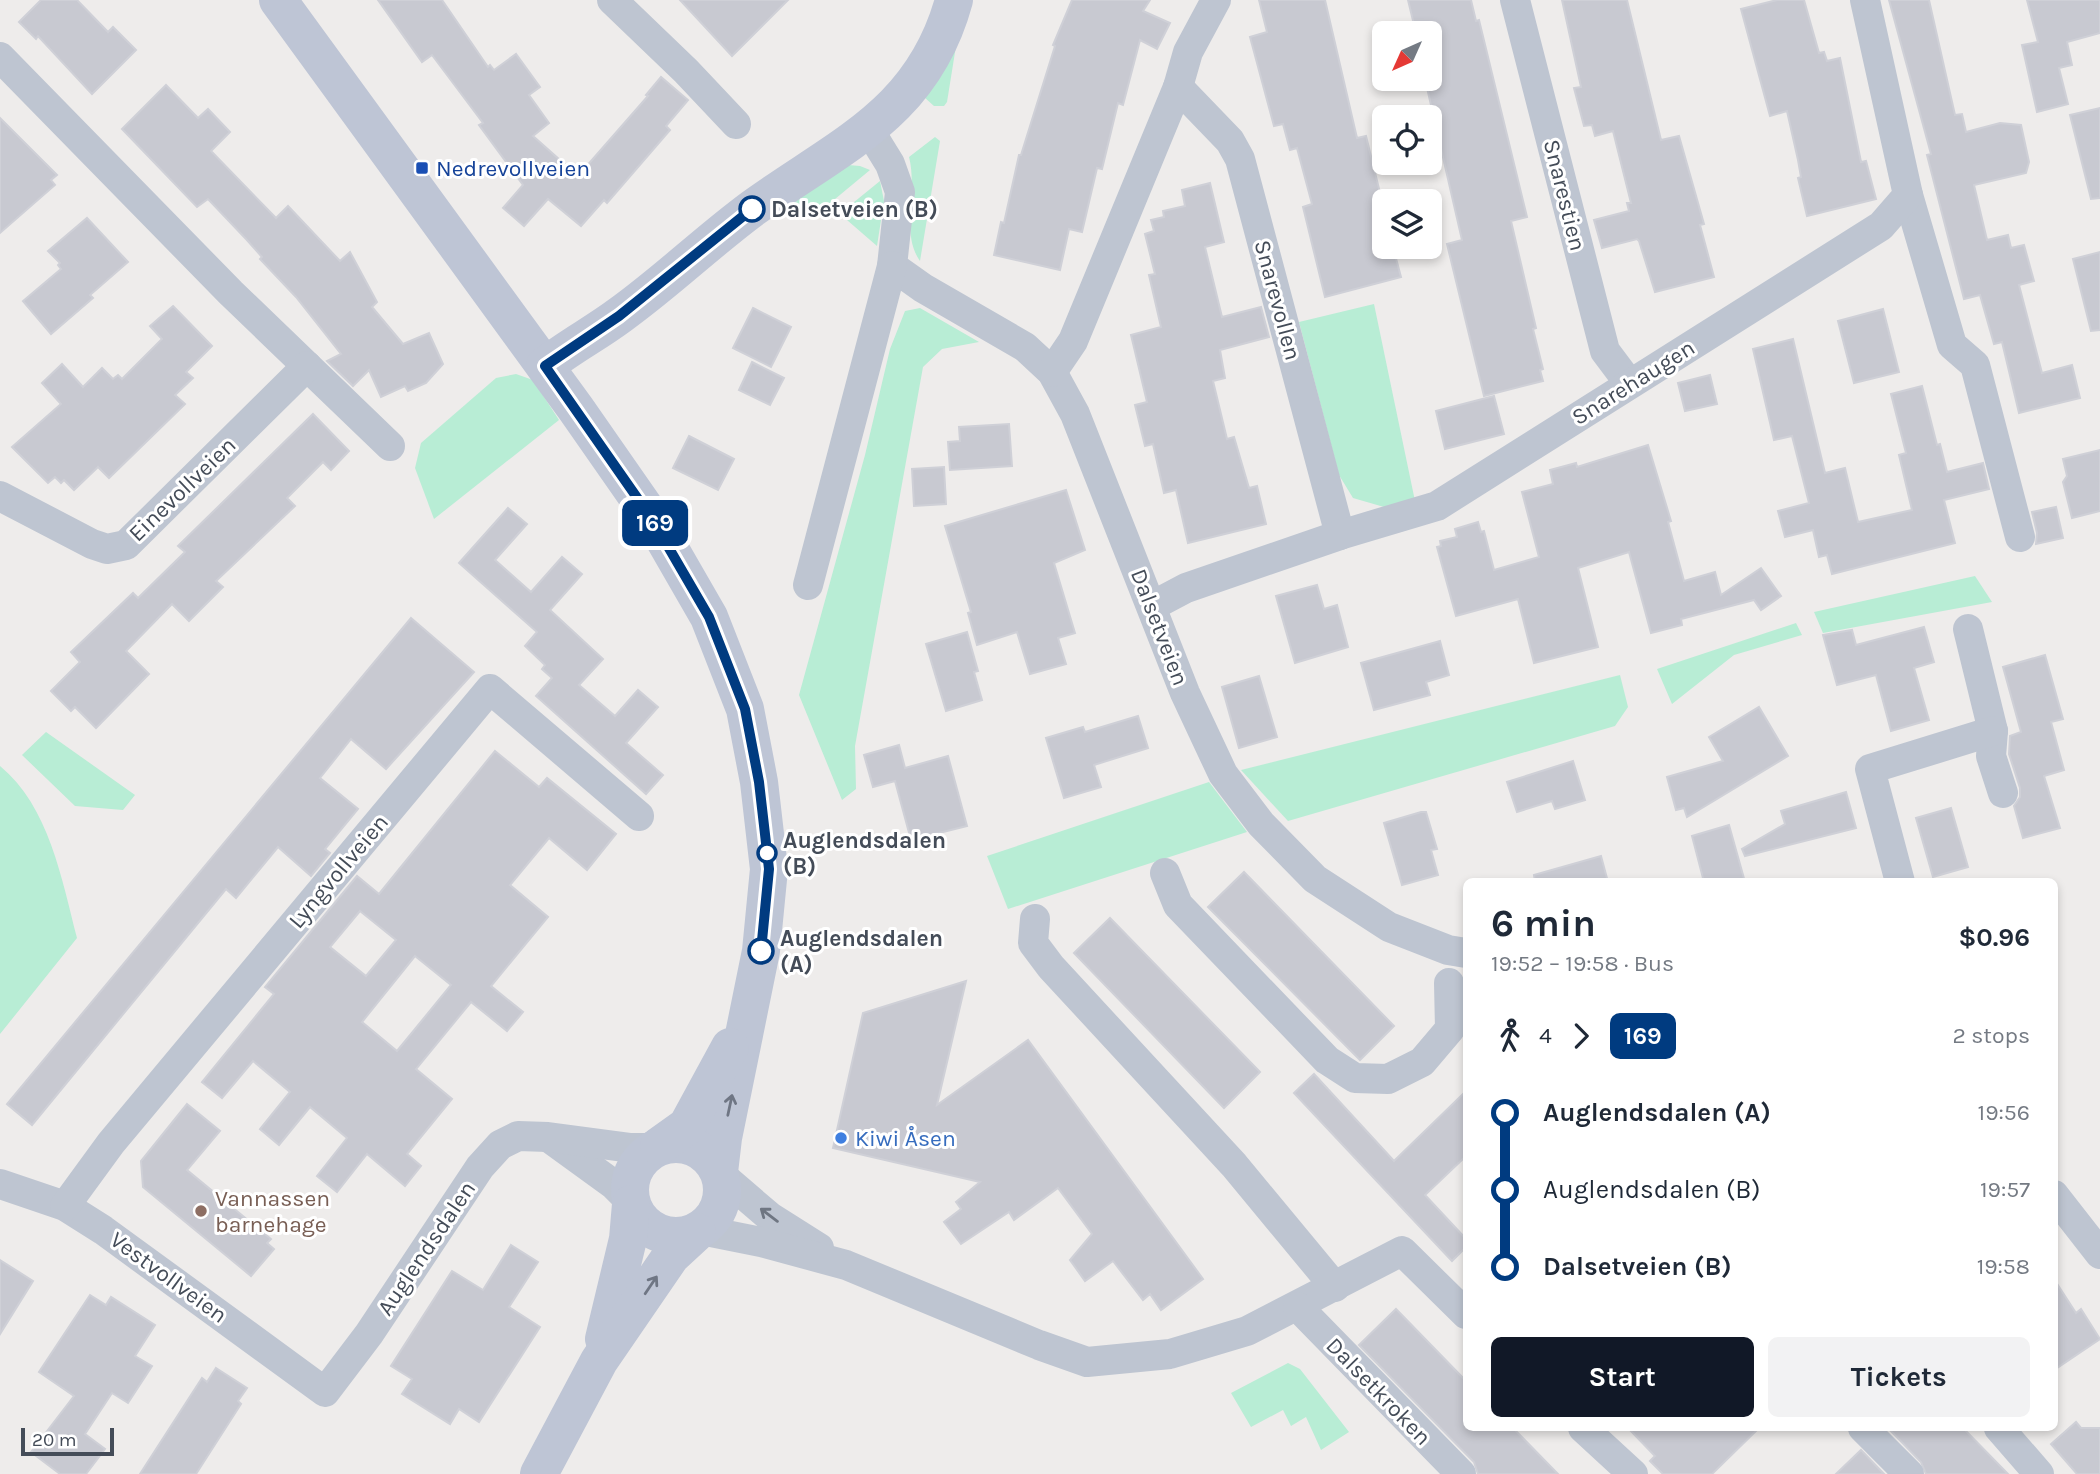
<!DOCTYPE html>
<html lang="en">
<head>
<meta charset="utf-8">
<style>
  :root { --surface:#fff; --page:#f2f2f3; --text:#1f2937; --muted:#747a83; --accent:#111827 }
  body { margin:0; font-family:Karla,sans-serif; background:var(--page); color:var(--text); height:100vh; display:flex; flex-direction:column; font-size:26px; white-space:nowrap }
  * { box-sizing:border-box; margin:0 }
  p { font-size:23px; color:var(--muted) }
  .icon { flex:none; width:38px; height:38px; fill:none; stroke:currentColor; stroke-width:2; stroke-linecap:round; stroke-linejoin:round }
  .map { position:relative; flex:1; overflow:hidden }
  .panel { position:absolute; left:1463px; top:878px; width:595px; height:553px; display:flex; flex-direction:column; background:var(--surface); border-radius:10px; box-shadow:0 4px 10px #0003 }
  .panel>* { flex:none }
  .badge { padding:0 14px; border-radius:10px; font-size:24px; line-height:46px }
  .needle { width:46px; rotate:225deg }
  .controls { position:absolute; left:1372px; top:21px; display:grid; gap:14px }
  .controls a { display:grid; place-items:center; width:70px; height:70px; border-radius:10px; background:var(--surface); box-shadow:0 4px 10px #0003; font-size:35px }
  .scale { position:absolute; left:21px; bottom:18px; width:93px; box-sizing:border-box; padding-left:7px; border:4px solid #444c58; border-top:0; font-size:19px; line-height:24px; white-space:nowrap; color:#444c58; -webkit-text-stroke:5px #fff; paint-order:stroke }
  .map>.badge { position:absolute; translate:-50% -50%; box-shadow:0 0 0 4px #fff }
  .legs { display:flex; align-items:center; gap:10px; height:77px; padding:0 28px; font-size:23px }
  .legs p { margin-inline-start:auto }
  .headline { display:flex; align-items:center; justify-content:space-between; height:119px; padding:0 28px }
  h1 { font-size:38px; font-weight:700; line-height:52px }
  .cta { display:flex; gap:14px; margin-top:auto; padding:14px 28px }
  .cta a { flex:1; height:80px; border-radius:10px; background:var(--accent); color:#fff; font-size:28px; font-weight:700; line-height:80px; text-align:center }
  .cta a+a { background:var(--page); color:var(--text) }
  ul { padding:0 28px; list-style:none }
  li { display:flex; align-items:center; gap:24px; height:77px; font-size:26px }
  li i { display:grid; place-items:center; width:10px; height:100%; margin:0 9px; background:currentColor }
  li i::after { content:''; width:18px; height:18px; margin:-9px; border:5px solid; border-radius:50%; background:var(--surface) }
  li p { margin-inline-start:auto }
  li:first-child i { background:linear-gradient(#0000 50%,currentColor 0) }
  li:last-child i { background:linear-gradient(currentColor 50%,#0000 0) }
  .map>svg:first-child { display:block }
  .green { fill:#b8edd5 }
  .building { fill:#c8c9d1; stroke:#cfd0d7; stroke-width:2; fill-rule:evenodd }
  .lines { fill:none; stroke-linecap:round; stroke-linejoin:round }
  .street { stroke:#bec5d1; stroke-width:30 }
  .secondary { stroke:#bec5d5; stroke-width:38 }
  .oneway { stroke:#6f7684 }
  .oneway2 { stroke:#6f7682 }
  .line-1-casing { stroke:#fff; stroke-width:16 }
  .line-1 { stroke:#003b80; stroke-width:10 }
  .transit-dot { fill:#1a4fb4; stroke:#fff; stroke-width:2.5 }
  .stop-1-dot { fill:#fff; stroke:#003b80; stroke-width:3.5 }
  .shop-dot { fill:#3f7fe0; stroke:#fff; stroke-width:2.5 }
  .education-dot { fill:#8d6e63; stroke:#fff; stroke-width:2.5 }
  .labels { text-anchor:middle; stroke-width:6; stroke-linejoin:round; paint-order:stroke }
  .transit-label { font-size:23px; fill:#164399; stroke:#fff; text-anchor:start }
  .street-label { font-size:23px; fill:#444c58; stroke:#fff }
  .stop-label { font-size:23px; font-weight:bold; fill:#444c58; stroke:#fff; text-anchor:start }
  .shop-label { font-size:23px; fill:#366cbe; stroke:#fff; text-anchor:start }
  .education-label { font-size:23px; fill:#785e54; stroke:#fff; text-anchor:start }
</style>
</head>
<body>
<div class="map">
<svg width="2100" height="1474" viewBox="0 0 2100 1474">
  <rect width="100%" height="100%" fill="#eeeceb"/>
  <!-- green -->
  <g class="green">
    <polygon points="956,46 947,102 944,106 934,106 924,97"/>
    <path d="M935,137l5,4 -20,120c-20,-28 -2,-70 -11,-104z"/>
    <polygon points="848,165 860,166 870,170 829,204 781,209"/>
    <polygon points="880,181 884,201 877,246 847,220 845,213 848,207"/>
    <polygon points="1374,304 1415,501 1384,507 1353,498 1339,475 1299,322"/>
    <polygon points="920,308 979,342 942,349 923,367 855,746 856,789 842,800 799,695 865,455 890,349 905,311"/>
    <polygon points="516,374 533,380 559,420 434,519 415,468 421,443 496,378"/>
    <polygon points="1975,576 1992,602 1823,633 1814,612"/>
    <polygon points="1796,623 1802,635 1734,655 1672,704 1657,669"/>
    <polygon points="1620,675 1628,707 1615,726 1288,821 1241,770"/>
    <polygon points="46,732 135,795 123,810 75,806 22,755"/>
    <path d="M0,766c49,40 62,114 77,172l-77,96z"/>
    <polygon points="1209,782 1247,832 1008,909 987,856"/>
    <polygon points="1288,1363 1300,1369 1349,1432 1321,1450 1306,1417 1291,1426 1283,1410 1251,1427 1231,1393"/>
  </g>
  <!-- building -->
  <g class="building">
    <polygon points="41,0 77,0 108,32 113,27 136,50 92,94 38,36 36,39 19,22"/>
    <polygon points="378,0 442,0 488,67 490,65 494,70 516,54 540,87 529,95 549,123 533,136 578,176 648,96 646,95 661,77 688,100 666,126 670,130 607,203 604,200 581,226 548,199 524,226 503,208 523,185 479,125 483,123 432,55 422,62"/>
    <polygon points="680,0 788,0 732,56"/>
    <polygon points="1072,0 1150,0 1143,11 1170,23 1157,49 1140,40 1123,105 1118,103 1102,169 1097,168 1082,232 1069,229 1060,270 994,255 1001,222 1004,223 1019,155 1021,155 1055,46 1053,45"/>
    <polygon points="1259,0 1325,0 1357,138 1366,136 1384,209 1384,247 1393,247 1401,277 1325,297 1303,207 1312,204 1297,148 1290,150 1283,124 1274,126 1250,37 1267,32"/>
    <polygon points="1408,0 1471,0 1476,21 1479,20 1527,217 1511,221 1536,328 1533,329 1543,369 1540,370 1543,381 1484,396 1447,244 1462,240 1425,79 1430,79 1430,33 1416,33"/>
    <polygon points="1562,0 1627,0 1661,140 1679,136 1704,224 1700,225 1714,277 1655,292 1639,241 1637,239 1602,248 1594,220 1629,211 1627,203 1631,203 1613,131 1595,136 1592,125 1584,126 1574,88 1581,87"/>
    <polygon points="1777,0 1804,0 1819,53 1824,52 1827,61 1840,58 1861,162 1866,161 1876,199 1807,216 1798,178 1801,177 1798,160 1787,111 1770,116 1741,9"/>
    <polygon points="1889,0 1929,0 1955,115 1962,114 1966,132 2000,123 2021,125 2029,162 2026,173 1974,185 1987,240 2008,235 2011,248 2024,245 2034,281 2019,285 2042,373 2072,365 2080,398 2019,413 2002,342 1994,344 1980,295 1964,299 1927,155 1931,154"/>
    <polygon points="2027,0 2100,0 2100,33 2067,42 2072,65 2059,68 2068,104 2037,112 2022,45 2038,42"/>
    <polygon points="166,85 198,118 208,109 230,132 211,151 276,218 288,206 340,261 350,252 377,302 372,307 403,344 429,333 443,364 426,383 408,391 405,386 381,397 369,370 353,386 327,361 341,354 296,297 260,259 262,257 246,239 208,199 197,207 122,129"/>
    <polygon points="2100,108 2100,198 2091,199 2070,115"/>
    <polygon points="0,118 57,175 51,180 55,185 0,233"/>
    <polygon points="1210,183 1224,242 1205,247 1222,317 1261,307 1269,337 1220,350 1225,378 1213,381 1227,439 1234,437 1249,488 1257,486 1266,524 1188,543 1176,490 1164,493 1153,444 1145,446 1135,405 1147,402 1131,335 1161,327 1149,275 1155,274 1145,234 1154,231 1151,220 1164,217 1163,211 1185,206 1182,190"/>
    <polygon points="87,218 128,262 90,295 93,298 51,334 23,301 61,269 58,265 60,263 48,251"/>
    <polygon points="2100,252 2100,330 2091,331 2073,259"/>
    <polygon points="173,306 212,346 186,372 193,378 175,395 185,404 109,478 98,467 74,490 64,480 61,483 55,477 48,483 12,447 61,404 42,383 62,364 83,387 102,368 113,379 118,375 122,379 162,339 150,326"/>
    <polygon points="753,308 791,327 771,367 733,348"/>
    <polygon points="1883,309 1899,372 1854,383 1838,321"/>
    <polygon points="1793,339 1825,473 1845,468 1858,522 1912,510 1899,455 1906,453 1891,394 1922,386 1937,445 1940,444 1947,472 1983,463 1989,489 1944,500 1955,543 1832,574 1827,555 1819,557 1813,530 1785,537 1778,511 1809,503 1792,436 1774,440 1753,349"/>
    <polygon points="752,362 784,378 770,405 739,390"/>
    <polygon points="1710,375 1717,404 1685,411 1678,383"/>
    <polygon points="1494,396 1504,434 1445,449 1436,411"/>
    <polygon points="313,414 349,451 331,470 323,462 287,498 295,506 216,581 223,587 189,621 172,604 126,651 149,674 96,728 75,707 71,711 51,691 80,662 71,652 133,593 138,598 185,552 178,546"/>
    <polygon points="1009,424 1012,466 950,470 948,442 960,441 959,427"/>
    <polygon points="689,436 734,459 718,490 673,468"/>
    <polygon points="1648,445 1671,521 1668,522 1684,581 1715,572 1721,595 1761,568 1781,596 1761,610 1754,600 1681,619 1682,625 1651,633 1629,552 1578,568 1598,647 1534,663 1518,599 1456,616 1437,547 1441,546 1440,541 1457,537 1455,529 1478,522 1481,532 1484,531 1494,570 1539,557 1522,492 1553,484 1550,470 1576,463 1577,467"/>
    <polygon points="2100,450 2100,511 2072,518 2063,482 2067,476 2063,459"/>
    <polygon points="944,467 946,504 914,506 912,469"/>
    <polygon points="1066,490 1085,550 1054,563 1075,633 1058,638 1066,664 1030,674 1017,632 977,645 968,613 971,612 945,526"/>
    <polygon points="2056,507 2063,538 2036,544 2037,533 2032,512"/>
    <polygon points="508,508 527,524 495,560 531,592 562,557 582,574 550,610 603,659 579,685 615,716 638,690 658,707 626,743 663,775 646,794 536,696 552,678 542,669 545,665 525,646 537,632 459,563"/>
    <polygon points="1317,585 1324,609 1337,605 1348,647 1295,663 1276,596"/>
    <polygon points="411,618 474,672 386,769 351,739 320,778 358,809 325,849 330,853 311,876 278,847 236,898 226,889 32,1125 7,1104"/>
    <polygon points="1924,627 1934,662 1914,668 1929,720 1891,731 1876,675 1837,685 1823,635 1852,630 1856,645"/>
    <polygon points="967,632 978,671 974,672 982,700 946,711 926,644"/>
    <polygon points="1440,641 1449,675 1426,682 1430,695 1374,710 1361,663"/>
    <polygon points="2045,655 2063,719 2051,722 2064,770 2044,776 2060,828 2023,838 2014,806 2020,797 2020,788 2009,754 2010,736 2021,732 2003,667"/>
    <polygon points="1259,676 1277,737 1239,748 1222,687"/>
    <polygon points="1759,707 1788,756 1687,817 1684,808 1676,810 1667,777 1723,761 1709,737"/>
    <polygon points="1138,716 1148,748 1094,765 1101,787 1064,798 1046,738 1083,727 1085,732"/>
    <polygon points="899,745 905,768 948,756 967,826 911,840 895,781 873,787 864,755"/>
    <path d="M495,751l44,36 8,-9 69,56 -29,36 -38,-32 -39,47 38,32 -57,69 32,26 -16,19 -36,-29 -55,67 36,30 -45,55 14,12 -16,20 -38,-32 -30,38 -20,-16 30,-38 -37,-31 -31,38 -19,-16 30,-37 -37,-31 -31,37 -20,-16 72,-88 -9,-7 92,-111 22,18zM360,911l36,29 -30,36 -36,-29zM415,956l36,29 -54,66 -35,-29z"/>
    <polygon points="1573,761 1585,800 1555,809 1552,801 1517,812 1507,782"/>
    <polygon points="1846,792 1856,828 1745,856 1742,849 1785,824 1781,811"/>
    <polygon points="1951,808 1968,867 1933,877 1916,818"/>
    <polygon points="1421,812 1426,812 1437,849 1431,850 1438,875 1402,885 1384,823"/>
    <polygon points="1729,825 1745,882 1704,882 1692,836"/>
    <polygon points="1601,856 1608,882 1535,882 1534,875"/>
    <polygon points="1244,872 1394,1026 1360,1060 1208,907"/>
    <polygon points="1110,918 1260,1072 1224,1108 1074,953"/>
    <polygon points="966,981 937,1105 1028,1040 1203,1279 1161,1310 1150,1294 1143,1300 1113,1261 1085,1281 1070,1260 1092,1234 1058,1188 1014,1220 1009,1212 961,1244 944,1222 961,1209 956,1202 980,1182 833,1148 863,1013"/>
    <polygon points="1314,1074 1394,1161 1466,1091 1466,1156 1425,1195 1466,1239 1466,1247 1452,1261 1294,1093"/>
    <polygon points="187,1104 220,1131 187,1170 271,1239 267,1243 274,1249 251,1276 143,1187 141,1161"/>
    <polygon points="511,1245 538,1262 509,1307 540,1327 479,1422 459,1409 450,1424 402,1394 412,1379 391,1366 452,1271 483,1290"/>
    <polygon points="0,1260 33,1281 0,1334"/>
    <polygon points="2054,1279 2076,1313 2081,1309 2100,1339 2054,1370"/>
    <polygon points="90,1295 106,1305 111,1297 155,1325 135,1356 152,1366 128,1403 112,1393 85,1434 105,1449 86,1474 60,1474 31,1452 74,1396 39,1372"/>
    <polygon points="1396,1309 1466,1381 1466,1428 1513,1428 1558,1474 1478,1474 1474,1462 1359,1345"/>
    <polygon points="216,1368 247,1388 238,1401 241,1404 196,1474 140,1474 202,1378 207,1382"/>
    <polygon points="2076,1422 2081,1428 2100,1428 2100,1474 2077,1474 2051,1444"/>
    <polygon points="1628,1428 1759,1428 1712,1474 1663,1474 1650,1461 1655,1456"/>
    <polygon points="1888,1428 1963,1428 2008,1474 1926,1474 1921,1462"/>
    <polygon points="1861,1450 1884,1474 1836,1474"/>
  </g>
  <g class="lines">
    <!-- street -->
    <g class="street">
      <polyline points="612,0 686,71 736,124"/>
      <polyline points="1515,0 1605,351 1629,383"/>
      <polyline points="0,57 231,293 390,446"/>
      <polyline points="1178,87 1230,141 1240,159 1340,535"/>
      <polyline points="869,130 890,164 900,192 892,266 923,288 1025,347 1052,372 1075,414 1185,693 1223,774 1261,824 1315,879 1389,927 1448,950 1466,953"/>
      <polyline points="1908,195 1952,345 1975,365 2020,537"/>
      <polyline points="1052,372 1073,341 1178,87 1188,52 1216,0"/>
      <polyline points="0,496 92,544 107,549 126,545 307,366"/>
      <polyline points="808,585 892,266"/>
      <polyline points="1152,606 1186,588 1340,535 1437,506 1881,226 1908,195 1865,0"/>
      <polyline points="1968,629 1993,731 1991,756 2003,793"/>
      <polyline points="1165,873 1178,905 1327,1060 1355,1078 1388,1079 1422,1062 1450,1029 1449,983"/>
      <polyline points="1900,882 1870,769 1993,731"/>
      <polyline points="1035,919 1033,943 1051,967 1234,1165 1335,1287"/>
      <polyline points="551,1139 613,1184 631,1202"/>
      <polyline points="721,1175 770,1217 819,1248"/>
      <polyline points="0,1184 65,1206 103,1230 325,1392 369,1334 480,1167 500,1145 518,1136 548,1137 631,1148 655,1148"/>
      <polyline points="2054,1195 2100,1254"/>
      <polyline points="65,1206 111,1143 490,689 639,816"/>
      <polyline points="701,1230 761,1242 846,1265 1039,1345 1087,1362 1170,1354 1247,1331 1402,1251 1466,1314"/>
      <polyline points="1298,1307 1461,1474"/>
      <polyline points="1583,1428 1633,1474"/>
      <polyline points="1863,1428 1909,1474"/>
      <polyline points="1999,1428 2039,1474"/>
    </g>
    <!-- secondary -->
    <g class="secondary">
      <polyline points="278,0 576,409 652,518 709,617 745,709 759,782 769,869 761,951 723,1138 719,1172"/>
      <path d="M545,366c24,-19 51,-33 75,-51 46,-33 87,-73 133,-107 87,-63 170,-94 201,-208"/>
      <circle cx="676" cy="1190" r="46"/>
      <polyline points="659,1146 687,1126 730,1047"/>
      <polyline points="604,1339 628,1239 631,1204"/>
      <polyline points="539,1474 599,1361 671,1256 697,1232"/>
    </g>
  </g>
  <!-- one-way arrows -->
  <defs><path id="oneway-shaft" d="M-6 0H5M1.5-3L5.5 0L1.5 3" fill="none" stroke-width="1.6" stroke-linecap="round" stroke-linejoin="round" transform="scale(1.75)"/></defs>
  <g class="oneway">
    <use href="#oneway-shaft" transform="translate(730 1105) rotate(-78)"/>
    <use href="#oneway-shaft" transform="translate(651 1285) rotate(-56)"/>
  </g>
  <use class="oneway2" href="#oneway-shaft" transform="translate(769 1215) rotate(-143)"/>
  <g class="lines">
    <defs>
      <polyline id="line-1" points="752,209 619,316 545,366 652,519 709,617 745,709 759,782 769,869 761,951"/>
    </defs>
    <!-- line-1 casing -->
    <use href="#line-1" class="line-1-casing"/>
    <!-- line-1 -->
    <use href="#line-1" class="line-1"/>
  </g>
  <!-- markers -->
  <rect class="transit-dot" x="415" y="161" width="14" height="14" rx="3.5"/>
  <g class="stop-1-dot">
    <circle cx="752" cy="209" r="12"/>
    <circle cx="767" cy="853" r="9"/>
    <circle cx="761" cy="951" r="12"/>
  </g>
  <circle class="shop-dot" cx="841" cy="1138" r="7"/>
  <circle class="education-dot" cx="201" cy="1211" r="7"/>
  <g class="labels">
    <!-- transit labels -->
    <g class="transit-label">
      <text x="436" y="176">Nedrevollveien</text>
    </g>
    <!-- street labels -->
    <g class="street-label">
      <text transform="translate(1565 195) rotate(76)" y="8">Snarestien</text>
      <text transform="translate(1278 300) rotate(75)" y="8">Snarevollen</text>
      <text transform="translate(1633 382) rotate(-32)" y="8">Snarehaugen</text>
      <text transform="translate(182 489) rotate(-44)" y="8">Einevollveien</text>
      <text transform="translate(1160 627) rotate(69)" y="8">Dalsetveien</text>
      <text transform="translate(338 871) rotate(-50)" y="8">Lyngvollveien</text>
      <text transform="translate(426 1248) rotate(-56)" y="8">Auglendsdalen</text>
      <text transform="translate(169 1277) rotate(36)" y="8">Vestvollveien</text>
      <text transform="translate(1379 1391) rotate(46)" y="8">Dalsetkroken</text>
    </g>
    <!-- stop labels -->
    <g class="stop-label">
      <text x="771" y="217">Dalsetveien (B)</text>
      <text x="783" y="848">Auglendsdalen<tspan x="783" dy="26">(B)</tspan></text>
      <text x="780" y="946">Auglendsdalen<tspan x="780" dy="26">(A)</tspan></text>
    </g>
    <!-- shop labels -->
    <g class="shop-label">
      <text x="855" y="1146">Kiwi Åsen</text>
    </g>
    <!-- education labels -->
    <g class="education-label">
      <text x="215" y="1206">Vannassen<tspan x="215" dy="26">barnehage</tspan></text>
    </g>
  </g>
</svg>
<div class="controls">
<a><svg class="needle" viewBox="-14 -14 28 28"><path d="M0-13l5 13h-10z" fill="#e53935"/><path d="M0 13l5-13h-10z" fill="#747a83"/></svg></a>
<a><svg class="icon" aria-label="locate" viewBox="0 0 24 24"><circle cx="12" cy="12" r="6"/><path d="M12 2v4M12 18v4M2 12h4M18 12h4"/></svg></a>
<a><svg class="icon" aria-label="layers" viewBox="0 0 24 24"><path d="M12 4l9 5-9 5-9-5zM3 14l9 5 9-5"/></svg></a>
</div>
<div class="scale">20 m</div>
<b class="badge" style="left:655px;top:523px;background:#003b80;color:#fff">169</b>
<section class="panel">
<div class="headline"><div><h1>6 min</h1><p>19:52 – 19:58 · Bus</p></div><b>$0.96</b></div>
<div class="legs"><svg class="icon" aria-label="walk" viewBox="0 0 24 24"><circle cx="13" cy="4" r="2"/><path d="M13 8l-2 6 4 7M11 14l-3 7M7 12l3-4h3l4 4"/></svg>4<svg class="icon" aria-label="forward" viewBox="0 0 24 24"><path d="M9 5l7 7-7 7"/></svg><b class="badge" style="background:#003b80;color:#fff">169</b><p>2 stops</p></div>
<ul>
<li><i style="color:#003b80"></i><b>Auglendsdalen (A)</b><p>19:56</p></li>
<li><i style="color:#003b80"></i><span>Auglendsdalen (B)</span><p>19:57</p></li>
<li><i style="color:#003b80"></i><b>Dalsetveien (B)</b><p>19:58</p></li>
</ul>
<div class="cta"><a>Start</a><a>Tickets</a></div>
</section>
</div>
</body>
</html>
